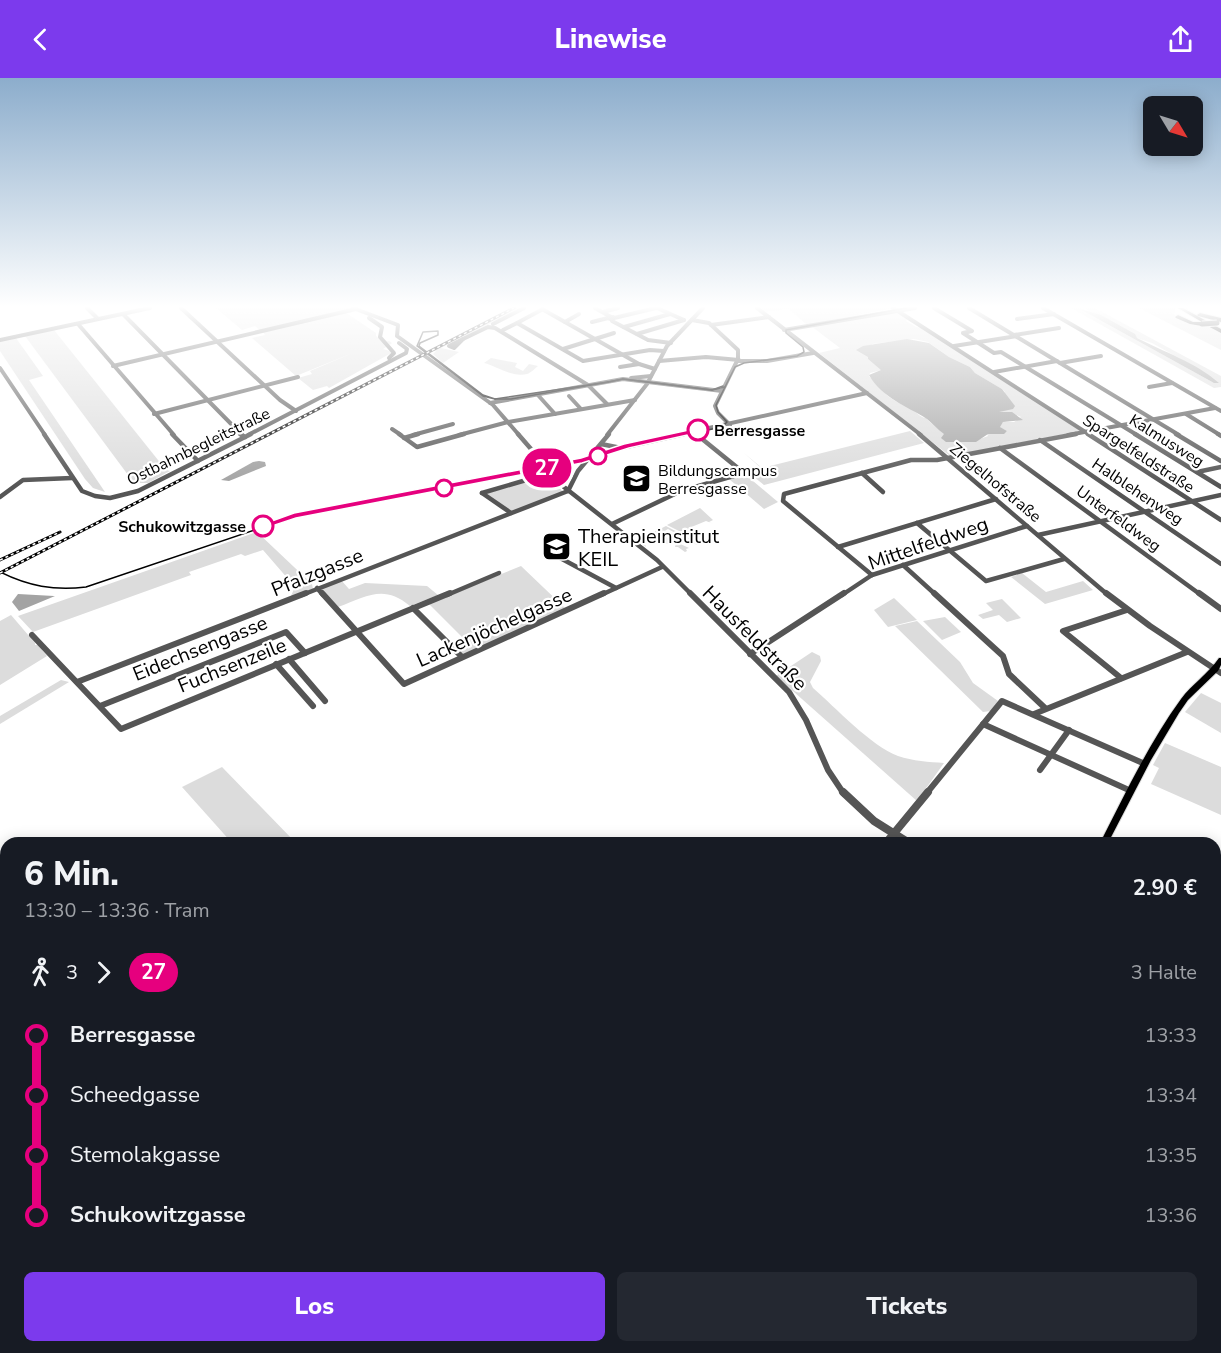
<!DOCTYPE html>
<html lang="de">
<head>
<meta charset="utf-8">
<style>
  :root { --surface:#171b24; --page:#242831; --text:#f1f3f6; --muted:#9ea1a6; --accent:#7c3aed }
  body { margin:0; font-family:"Nunito Sans",sans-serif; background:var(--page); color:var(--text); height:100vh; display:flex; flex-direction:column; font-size:22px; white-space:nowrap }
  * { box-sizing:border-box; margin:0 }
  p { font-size:20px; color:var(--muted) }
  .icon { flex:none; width:33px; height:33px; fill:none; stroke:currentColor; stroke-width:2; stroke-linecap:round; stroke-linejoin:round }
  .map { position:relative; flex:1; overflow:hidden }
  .panel { position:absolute; left:0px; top:759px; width:1221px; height:516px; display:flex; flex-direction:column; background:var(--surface); border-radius:18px 18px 0 0; box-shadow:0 3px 15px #0003 }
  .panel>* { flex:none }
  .badge { padding:0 12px; border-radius:20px; font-size:21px; line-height:39px }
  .needle { width:39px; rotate:128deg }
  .fabs { position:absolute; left:1143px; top:18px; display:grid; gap:12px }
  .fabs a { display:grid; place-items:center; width:60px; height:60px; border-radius:9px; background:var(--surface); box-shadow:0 3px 15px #0003; font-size:30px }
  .map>.badge { position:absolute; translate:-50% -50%; box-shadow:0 0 0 3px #fff }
  .legs { display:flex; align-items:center; gap:9px; height:66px; padding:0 24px; font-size:20px }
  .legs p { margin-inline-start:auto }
  .overview { display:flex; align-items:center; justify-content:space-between; height:102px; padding:0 24px }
  h1 { font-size:33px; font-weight:800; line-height:45px }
  .primary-button { display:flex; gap:12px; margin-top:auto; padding:12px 24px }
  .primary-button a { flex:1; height:69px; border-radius:9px; background:var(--accent); color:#fff; font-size:24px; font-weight:800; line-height:69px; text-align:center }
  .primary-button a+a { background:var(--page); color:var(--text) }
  ul { padding:0 24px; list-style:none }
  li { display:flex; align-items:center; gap:21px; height:60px; font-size:22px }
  li i { display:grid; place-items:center; width:9px; height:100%; margin:0 8px; background:currentColor }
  li i::after { content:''; width:15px; height:15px; margin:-8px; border:4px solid; border-radius:50%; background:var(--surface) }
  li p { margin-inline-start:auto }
  li:first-child i { background:linear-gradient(#0000 50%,currentColor 0) }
  li:last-child i { background:linear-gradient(currentColor 50%,#0000 0) }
  header { display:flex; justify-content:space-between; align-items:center; height:78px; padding:0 24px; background:var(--accent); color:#fff; font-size:27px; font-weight:800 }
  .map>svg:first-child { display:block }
  .green { fill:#dcdcdc; fill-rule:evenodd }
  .water { fill:#a3a3a3 }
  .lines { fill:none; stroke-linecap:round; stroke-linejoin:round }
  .major-casing { stroke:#dbdbdb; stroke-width:2 }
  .highway-casing { stroke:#dbdbdb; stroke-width:2 }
  .minor-far4 { stroke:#555; stroke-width:4 }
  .minor-far3 { stroke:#555; stroke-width:4.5 }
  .minor-far2 { stroke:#555; stroke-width:6 }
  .minor-far1 { stroke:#555; stroke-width:8 }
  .minor { stroke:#555; stroke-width:9 }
  .major { fill:#000; fill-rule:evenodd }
  .highway { fill:#000; fill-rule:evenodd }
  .tram { stroke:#000; stroke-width:1.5 }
  .rail-casing { stroke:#000; stroke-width:3 }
  .rail { stroke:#fff; stroke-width:1.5; stroke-dasharray:3; stroke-linecap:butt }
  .highway-bridge-casing { stroke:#dbdbdb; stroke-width:7; stroke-linecap:butt }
  .highway-bridge { stroke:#000; stroke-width:5 }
  .line-1 { fill:#e6007e; stroke:#fff; stroke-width:1.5 }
  .stop-1-dot { fill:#fff; stroke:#e6007e; stroke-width:3 }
  .labels { text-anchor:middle; stroke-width:4.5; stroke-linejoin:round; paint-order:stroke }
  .far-stop-label { font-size:16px; font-weight:bold; fill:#000; stroke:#fff; text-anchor:start }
  .far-street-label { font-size:16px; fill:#000; stroke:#fff }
  .far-poi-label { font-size:16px; fill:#000; stroke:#fff; text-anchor:start }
  .poi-label { font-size:20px; fill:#000; stroke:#fff; text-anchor:start }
  .street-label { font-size:20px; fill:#000; stroke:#fff }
</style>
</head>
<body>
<header><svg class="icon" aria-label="back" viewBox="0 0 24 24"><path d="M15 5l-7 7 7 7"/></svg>Linewise<svg class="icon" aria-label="share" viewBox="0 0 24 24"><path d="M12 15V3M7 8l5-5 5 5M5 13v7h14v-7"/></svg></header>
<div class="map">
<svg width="1221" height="1275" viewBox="0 0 1221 1275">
  <rect width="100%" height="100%" fill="#fff"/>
  <!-- green -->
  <g class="green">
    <polygon points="216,230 348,230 351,231 261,253 255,248 242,252"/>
    <polygon points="516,230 522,230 441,270 459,274 443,285 433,276 436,273 432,272"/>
    <polygon points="759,230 894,230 807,247 789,231 764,234"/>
    <polygon points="1071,230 1078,230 1214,305 1186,284 1152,265 1137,260 1129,253 1084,230 1095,230 1221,298 1221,309 1214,310"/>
    <path d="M1139,230h37l-2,6c8,12 21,7 33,11 5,1 10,5 14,8v17z"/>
    <polygon points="345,234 376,255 376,258 383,264 389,263 392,265 383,271 393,274 329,310 327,308 313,312 298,300 312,296 310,293 355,274 296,298 252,260 265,257 263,254"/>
    <path d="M897,234l11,6 -2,3 10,6 7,1 158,103 -131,25 -131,-103 21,-5 -29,-22zM914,261l14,3 21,15 21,10 5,6 27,16 3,3 -2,2 11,11 -17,7 15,1 9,4 -7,5h-11l-4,5 8,4 -4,3h-16l1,2 -16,6 -29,-2 2,-6c-7,-6 -13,-9 -19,-16 -7,-1 -10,-7 -16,-10 -22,-9 -27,-16 -41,-32l1,-3 12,-3 -14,-11 4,-15z"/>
    <polygon points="54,252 166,392 170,393 148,405 134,405 25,258"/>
    <polygon points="16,260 43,298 29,302 105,414 93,410 85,401 0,273 0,263"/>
    <path d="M491,280l26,5 -2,4 8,4 6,-7 9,2c-3,2 -7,7 -11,8 -15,4 -30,-8 -43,-11z"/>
    <polygon points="910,353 924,365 764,407 748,394 761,390 744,375 762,390"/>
    <polygon points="548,396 563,414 511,434 485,415"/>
    <polygon points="743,398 747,398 778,424 764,431 729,401"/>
    <polygon points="700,430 713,442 709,444 714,446 706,443 689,450 686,454 705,464 703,465 684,456 684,453 681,454 667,447"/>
    <polygon points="666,448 700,466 697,467 668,451 661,455 665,457 663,458 689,470 686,471 687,473 685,474 678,469 675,469 676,466 670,464 667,466 656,457 643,461 646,469 638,462"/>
    <polygon points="257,454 312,506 313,511 290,520 295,509 263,472 245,478 241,476 189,494 191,497 33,554 18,538"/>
    <polygon points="521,488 566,531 463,578 454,569 466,563 429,526"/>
    <polygon points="1022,495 1046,514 1083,503 1093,512 1045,526 1011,499"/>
    <path d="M341,502l8,9 16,-6 62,3 11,9 -28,11c-26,-22 -43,-10 -72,1l-17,-19z"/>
    <polygon points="894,520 917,542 888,549 874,532"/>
    <polygon points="1002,521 1021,540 1007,544 999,537 983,541 978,537 993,532 986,525"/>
    <polygon points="11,537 35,565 35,567 38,567 47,578 0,607 0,543"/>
    <polygon points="945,539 961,554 942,562 923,543"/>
    <polygon points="917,543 960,584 973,605 998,623 991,633 983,634 895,548"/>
    <path d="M812,574l8,4 1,5 -11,21 3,6c23,20 58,58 85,68 15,5 31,6 46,7l-27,38 -141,-125z"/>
    <polygon points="61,602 69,604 0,646 0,638"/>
    <polygon points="1201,615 1221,625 1221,655 1185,634"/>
    <polygon points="1165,665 1221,689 1221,737 1151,706 1159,690 1153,687"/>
    <polygon points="222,689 296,765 232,765 182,709"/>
    <polygon points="0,1192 6,1204 6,1269 38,1269 41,1275 0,1275"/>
  </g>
  <!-- water -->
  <g class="water">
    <path d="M1078,230l23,7 34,19 2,4c27,14 58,24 82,45h-5z"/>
    <path d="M907,261l22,4 20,14 21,10 5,6 27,16 13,17 -2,3 -14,3h13l11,8 -20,2 -3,5 7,4 -3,3h-16l-12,8h-30l-5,-4 3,-4c-7,-5 -11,-10 -17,-15 -20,-13 -45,-21 -58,-44l12,-5 -13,-11v-2l-12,-7 7,-4z"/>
    <polygon points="259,383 265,384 266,388 229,403 221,402 253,384"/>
    <polygon points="18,516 54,518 55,518 19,533 12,524"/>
    <polygon points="1221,1244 1221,1275 1184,1275 1189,1269 1215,1269 1215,1248"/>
  </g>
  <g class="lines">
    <defs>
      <g id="major">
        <path d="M1219,580h2v7l-3,6 -30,29 -9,13 -28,47 -43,83h-8c25,-49 49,-100 81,-144 11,-15 27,-25 38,-41z"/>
        <polygon points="807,1269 820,1269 818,1275 805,1275"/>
      </g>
      <g id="highway">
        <polygon points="1178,230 1183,230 1221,251 1221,255 1204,246 1202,248 1190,246 1176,240 1175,239 1178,237 1193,244 1202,244"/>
        <polygon points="1200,235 1221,240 1221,244 1198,238 1197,237"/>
      </g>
    </defs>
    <!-- major casing -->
    <use href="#major" class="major-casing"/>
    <!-- highway casing -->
    <use href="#highway" class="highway-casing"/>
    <!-- minor-far4 -->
    <g class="minor-far4">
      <polyline points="87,230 98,241"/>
      <polyline points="181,230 280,322 296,333"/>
      <polyline points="353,230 398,247 397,258 493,327 519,357"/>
      <polyline points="595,230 611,239"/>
      <polyline points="657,230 684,242"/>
      <polyline points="757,230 921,357"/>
      <polyline points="893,230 1090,357"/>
      <polyline points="934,230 972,253 963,255 994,275 1001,274 1137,357"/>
      <polyline points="969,230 1179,357"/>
      <polyline points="1043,230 1221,333"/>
      <polyline points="542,231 639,286 655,291"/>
      <polyline points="603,234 618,230"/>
      <polyline points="123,236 242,357"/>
      <polyline points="369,240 382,249 380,259 394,275 389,280"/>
      <polyline points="614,240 656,230"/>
      <polyline points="611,241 608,240 613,239 612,243 648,262 671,265"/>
      <polyline points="1017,241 1054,236"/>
      <polyline points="692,242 709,245 738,272 738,281"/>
      <polyline points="565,244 579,236"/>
      <polyline points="592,244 608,240"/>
      <polyline points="517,245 543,231"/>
      <polyline points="78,246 174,357"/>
      <polyline points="493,246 524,230"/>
      <polyline points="711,247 769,239"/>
      <polyline points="624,249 670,236"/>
      <polyline points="503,252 517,245 583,283 650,272 664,273"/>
      <polyline points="784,252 915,230"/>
      <polyline points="637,256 684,242"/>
      <polyline points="1014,257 1059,250"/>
      <polygon points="463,261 454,270 449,268"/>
      <polyline points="463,261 488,249 495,250 588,307 607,326"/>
      <polyline points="0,262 150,230"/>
      <polyline points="954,268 1017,258"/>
      <polyline points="563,271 614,255"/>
      <polyline points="659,283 706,279 739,282"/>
      <polyline points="738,283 767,283 813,275"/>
      <polyline points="1060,285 1101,278"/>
      <polyline points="113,288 356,231"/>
      <polyline points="620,289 639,286"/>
      <polyline points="0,290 45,357"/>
      <polyline points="994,294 1057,283"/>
      <polyline points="631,300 651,298"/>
      <polyline points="1149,309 1172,305"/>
      <polyline points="537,316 555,336"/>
      <polyline points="569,318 581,331"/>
      <polyline points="490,325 623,301 722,313"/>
      <polyline points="154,336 298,299"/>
      <polyline points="1186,336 1220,357"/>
      <polyline points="730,347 718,335 715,328 737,283"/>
      <polyline points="392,351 401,357"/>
      <polyline points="694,354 698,357"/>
      <polyline points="248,357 406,275 407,271 399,265"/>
      <polyline points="413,357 453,346"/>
      <polyline points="459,357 508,344 635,322"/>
      <polyline points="607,357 647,306 667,268 703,230"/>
      <polyline points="677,357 867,315"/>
      <polyline points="1068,357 1215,330"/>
    </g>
    <!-- minor-far3 -->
    <g class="minor-far3">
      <polyline points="44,356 82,413 95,418 110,420 138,413 251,356"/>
      <polyline points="172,356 198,383"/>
      <polyline points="240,356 245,359"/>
      <polyline points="399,356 417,369 464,356"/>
      <polyline points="518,356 564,409 657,482 692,517"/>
      <polyline points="919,356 1108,517"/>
      <polyline points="1088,356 1221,442"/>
      <polyline points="1135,356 1221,409"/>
      <polyline points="1176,356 1221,383"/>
      <polyline points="1218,356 1221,358"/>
      <polyline points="404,360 418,356"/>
      <polyline points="1040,362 1221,486"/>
      <polyline points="601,366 621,370 684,356"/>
      <polyline points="1000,370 1201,517"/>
      <polyline points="1197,394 1221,389"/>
      <polyline points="862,395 883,414"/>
      <polyline points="568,413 578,393 609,356"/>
      <polyline points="482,415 550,395"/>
      <polyline points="482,415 511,435"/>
      <polyline points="0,419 23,402 72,400"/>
      <polyline points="917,445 986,503 1064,481"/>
      <polyline points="612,446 681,413 744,395 696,356"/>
      <polyline points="1038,457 1221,417"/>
      <polyline points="838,469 996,421"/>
      <polyline points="549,474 616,510"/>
      <polyline points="903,487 936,517"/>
      <polyline points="872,497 783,423 784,416 911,382 937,382 1076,356"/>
      <polyline points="317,510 323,517"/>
      <polyline points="302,517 568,413"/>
      <polyline points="447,517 499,495"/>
      <polyline points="601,517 662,489"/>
      <polyline points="842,517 872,497 1027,448"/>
    </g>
    <!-- minor-far2 -->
    <g class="minor-far2">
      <polyline points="322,515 404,606 604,515"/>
      <polyline points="690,515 789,614 806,642 828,692 844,716"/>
      <polyline points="934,515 1003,578 1009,596 1045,630"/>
      <polyline points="1106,515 1150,548 1221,595"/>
      <polyline points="1199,515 1221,531"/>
      <polyline points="413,530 462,579"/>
      <polyline points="32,557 121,651 450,515"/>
      <polyline points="750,576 844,515"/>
      <polyline points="289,581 325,623"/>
      <polyline points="276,586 313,628"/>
      <polyline points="1121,600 1063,553 1127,532"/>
      <polyline points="77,604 306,515"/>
      <polyline points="100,628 286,554 305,575"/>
      <polyline points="1034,636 1187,574"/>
      <polyline points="983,646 1131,713"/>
      <polyline points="1040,692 1069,652"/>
      <polyline points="926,716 1002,623 1145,686"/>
    </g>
    <!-- minor-far1 -->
    <g class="minor-far1">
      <polyline points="843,714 874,743 909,765"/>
      <polyline points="886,765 928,714"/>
      <polyline points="1215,926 1221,929"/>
    </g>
    <!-- minor -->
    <polyline class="minor" points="1215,1188 1221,1192"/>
    <!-- major -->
    <use href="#major" class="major"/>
    <!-- highway -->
    <use href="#highway" class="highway"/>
    <!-- tram -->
    <g class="tram">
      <polygon points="438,253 438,257 420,265 419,268 483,317 495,321 483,318 417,268 423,254"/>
      <polyline points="623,301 712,312"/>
      <polyline points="623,301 712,312"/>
      <polyline points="608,304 623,301"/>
      <polyline points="608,304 623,301"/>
      <polyline points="712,312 723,308"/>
      <polyline points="712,312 725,309"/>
      <polyline points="495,321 511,321 608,304"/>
      <polyline points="495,321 608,304"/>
      <path d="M0,494c28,14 54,19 86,15l204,-69 293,-57 48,-15 91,-19 5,-5 -9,-10 -2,-7 19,-38 9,-4 53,-7 7,-4 -1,-5 -17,-14v-3l120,-22"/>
    </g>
    <defs>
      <g id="rail">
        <polyline points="0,482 60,454"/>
        <polyline points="0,495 514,230"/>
      </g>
    </defs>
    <!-- rail casing -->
    <use href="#rail" class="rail-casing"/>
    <!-- rail -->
    <use href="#rail" class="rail"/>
    <defs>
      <polyline id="highway-bridge" points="1202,246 1217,245"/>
    </defs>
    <!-- highway-bridge casing -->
    <use href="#highway-bridge" class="highway-bridge-casing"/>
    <!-- highway-bridge -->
    <use href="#highway-bridge" class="highway-bridge"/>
  </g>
  <!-- sky -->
  <linearGradient id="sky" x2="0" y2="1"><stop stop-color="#8cadcc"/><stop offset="0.56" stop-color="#fff"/><stop offset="1" stop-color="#fff" stop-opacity="0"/></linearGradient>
  <rect width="1221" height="408" fill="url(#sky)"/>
  <!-- line-1 -->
  <polygon class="line-1" points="698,350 702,352 701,354 629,370 582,385 296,440 263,451 258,448 294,435 581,380 624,366"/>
  <!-- icons -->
  <defs>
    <symbol id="school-square" viewBox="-11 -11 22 22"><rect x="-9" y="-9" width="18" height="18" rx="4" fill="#000" stroke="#fff"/><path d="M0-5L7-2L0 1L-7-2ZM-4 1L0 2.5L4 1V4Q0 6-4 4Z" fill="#fff"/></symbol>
  </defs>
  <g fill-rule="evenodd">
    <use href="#school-square" x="620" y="384" width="33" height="33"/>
    <use href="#school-square" x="540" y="452" width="33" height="33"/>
  </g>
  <!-- markers -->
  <g class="stop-1-dot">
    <circle cx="698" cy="352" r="10"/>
    <circle cx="598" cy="378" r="8"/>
    <circle cx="444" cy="410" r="8"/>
    <circle cx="263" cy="448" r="10"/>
  </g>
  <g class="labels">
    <!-- far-stop labels -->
    <g class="far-stop-label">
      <text x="714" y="358">Berresgasse</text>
      <text x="246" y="454" text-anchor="end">Schukowitzgasse</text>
    </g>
    <!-- far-street labels -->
    <g class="far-street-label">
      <text transform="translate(1167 362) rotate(32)" y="6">Kalmusweg</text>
      <text transform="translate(198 368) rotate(-26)" y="6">Ostbahnbegleitstraße</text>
      <text transform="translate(1139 375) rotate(33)" y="6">Spargelfeldstraße</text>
      <text transform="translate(996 404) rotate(40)" y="6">Ziegelhofstraße</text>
      <text transform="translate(1138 413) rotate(34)" y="6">Halblehenweg</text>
      <text transform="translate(1119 440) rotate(36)" y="6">Unterfeldweg</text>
    </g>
    <!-- far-poi labels -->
    <g class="far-poi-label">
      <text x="658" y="398">Bildungscampus<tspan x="658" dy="18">Berresgasse</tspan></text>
    </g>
    <!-- poi labels -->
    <g class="poi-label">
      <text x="578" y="465">Therapieinstitut<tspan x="578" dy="23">KEIL</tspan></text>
    </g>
    <!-- street labels -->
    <g class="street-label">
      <text transform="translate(928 465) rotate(-19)" y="7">Mittelfeldweg</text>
      <text transform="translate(317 494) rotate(-22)" y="7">Pfalzgasse</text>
      <text transform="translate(494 549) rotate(-24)" y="7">Lackenjöchelgasse</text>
      <text transform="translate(755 560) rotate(45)" y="7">Hausfeldstraße</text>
      <text transform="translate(200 570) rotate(-22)" y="7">Eidechsengasse</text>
      <text transform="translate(232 587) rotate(-22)" y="7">Fuchsenzeile</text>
    </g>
  </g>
</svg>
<div class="fabs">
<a><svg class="needle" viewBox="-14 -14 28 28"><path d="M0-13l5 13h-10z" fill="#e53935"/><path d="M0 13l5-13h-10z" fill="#9ea1a6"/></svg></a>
</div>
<b class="badge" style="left:547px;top:390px;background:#e6007e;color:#fff">27</b>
<section class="panel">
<div class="overview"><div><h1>6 Min.</h1><p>13:30 – 13:36 · Tram</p></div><b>2.90 €</b></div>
<div class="legs"><svg class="icon" aria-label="walk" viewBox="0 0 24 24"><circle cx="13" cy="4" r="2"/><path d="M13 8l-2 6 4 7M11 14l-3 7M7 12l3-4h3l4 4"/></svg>3<svg class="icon" aria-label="forward" viewBox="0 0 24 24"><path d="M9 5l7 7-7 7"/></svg><b class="badge" style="background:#e6007e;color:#fff">27</b><p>3 Halte</p></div>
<ul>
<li><i style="color:#e6007e"></i><b>Berresgasse</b><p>13:33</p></li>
<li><i style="color:#e6007e"></i><span>Scheedgasse</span><p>13:34</p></li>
<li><i style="color:#e6007e"></i><span>Stemolakgasse</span><p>13:35</p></li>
<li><i style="color:#e6007e"></i><b>Schukowitzgasse</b><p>13:36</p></li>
</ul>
<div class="primary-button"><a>Los</a><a>Tickets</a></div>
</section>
</div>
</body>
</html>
